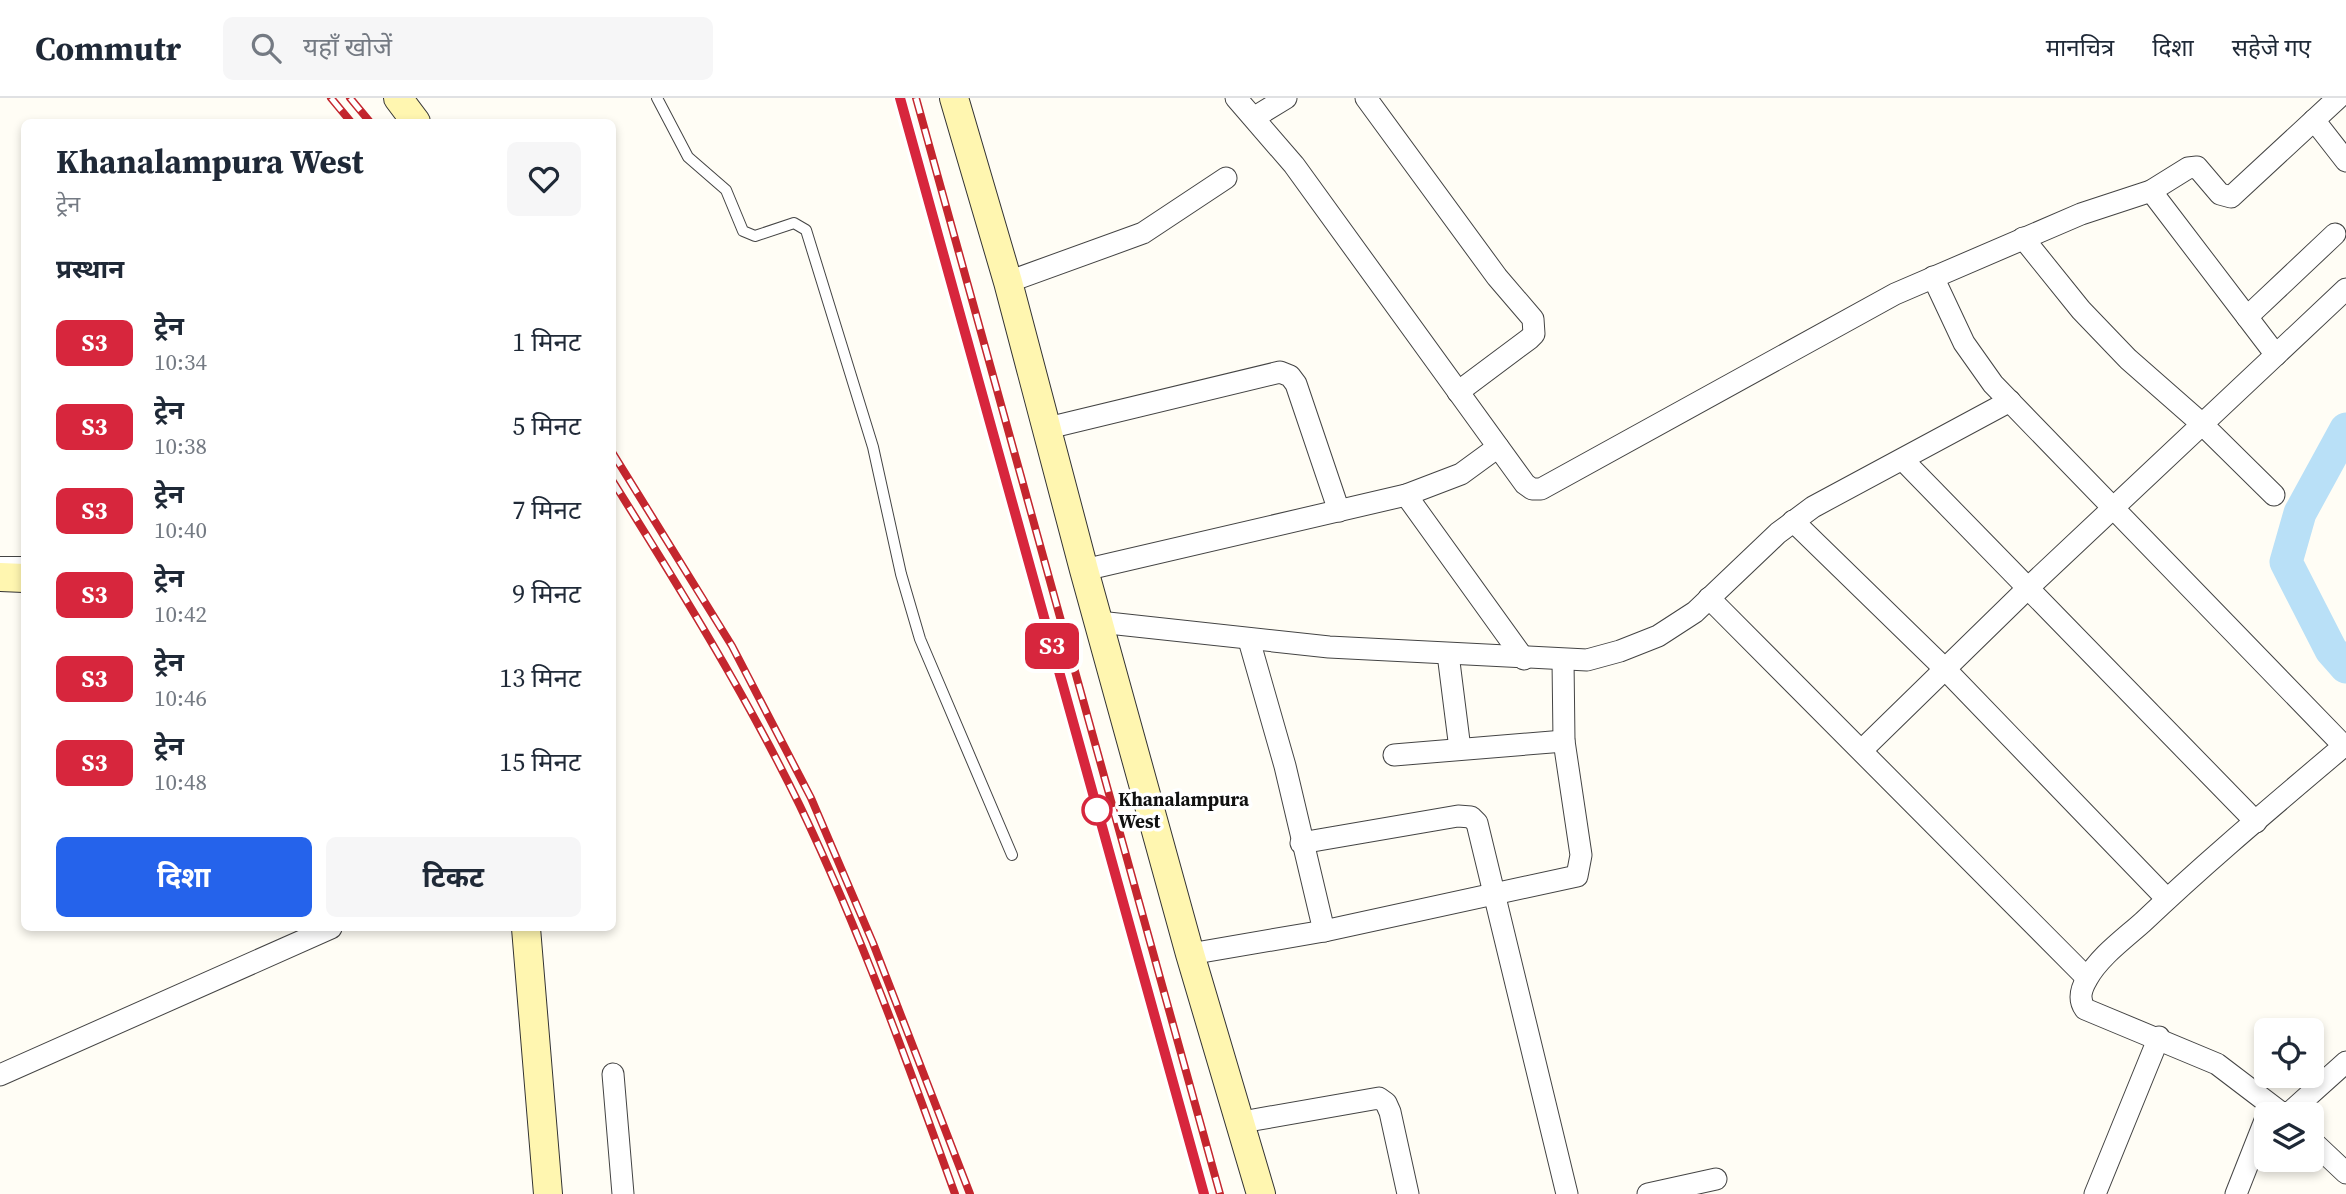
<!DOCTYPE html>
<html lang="hi">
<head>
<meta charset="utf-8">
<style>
  :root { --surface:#fff; --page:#f6f6f7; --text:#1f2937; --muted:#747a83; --line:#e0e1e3; --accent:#2563eb }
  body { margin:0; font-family:"Source Serif 4","Noto Sans Devanagari",serif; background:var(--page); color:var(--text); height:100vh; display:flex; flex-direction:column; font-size:26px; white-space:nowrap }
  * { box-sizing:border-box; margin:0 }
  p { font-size:23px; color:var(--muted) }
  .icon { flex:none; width:38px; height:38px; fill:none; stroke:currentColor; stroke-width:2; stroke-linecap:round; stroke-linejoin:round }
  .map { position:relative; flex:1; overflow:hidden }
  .sheet { position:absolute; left:21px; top:21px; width:595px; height:812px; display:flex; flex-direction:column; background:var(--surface); border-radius:10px; box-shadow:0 4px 10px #0003 }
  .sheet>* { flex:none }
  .badge { padding:0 14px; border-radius:10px; font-size:24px; line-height:46px }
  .controls { position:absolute; left:2254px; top:920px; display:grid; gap:14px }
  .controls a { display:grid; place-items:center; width:70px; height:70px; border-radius:10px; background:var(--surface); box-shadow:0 4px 10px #0003; font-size:35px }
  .map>.badge { position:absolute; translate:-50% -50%; box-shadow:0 0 0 4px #fff }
  h2 { padding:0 35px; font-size:26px; line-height:63px }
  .round { display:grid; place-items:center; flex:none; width:74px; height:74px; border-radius:10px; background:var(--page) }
  .head { display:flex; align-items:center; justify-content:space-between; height:119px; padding:0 35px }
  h1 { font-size:33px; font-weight:700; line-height:52px }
  .button { display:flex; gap:14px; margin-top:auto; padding:14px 35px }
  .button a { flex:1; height:80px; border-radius:10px; background:var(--accent); color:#fff; font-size:28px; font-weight:700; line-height:80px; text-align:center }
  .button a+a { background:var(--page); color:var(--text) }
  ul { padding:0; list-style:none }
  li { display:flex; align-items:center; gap:21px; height:84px; padding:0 35px }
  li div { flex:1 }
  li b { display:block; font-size:26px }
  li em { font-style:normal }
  li .badge { min-width:77px; font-weight:700; text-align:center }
  header { display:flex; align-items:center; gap:42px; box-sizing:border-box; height:98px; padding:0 35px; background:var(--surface); border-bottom:2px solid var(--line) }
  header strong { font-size:33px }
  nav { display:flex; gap:38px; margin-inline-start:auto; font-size:24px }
  .search { width:490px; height:63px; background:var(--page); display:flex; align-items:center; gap:18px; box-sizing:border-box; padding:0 24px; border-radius:10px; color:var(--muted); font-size:26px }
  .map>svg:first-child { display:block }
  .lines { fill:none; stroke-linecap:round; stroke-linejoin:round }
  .river { stroke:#b9e0f7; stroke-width:33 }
  .lane-casing { stroke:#444; stroke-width:12 }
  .street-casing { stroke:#444; stroke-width:23 }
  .secondary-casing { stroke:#333; stroke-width:30 }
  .lane { stroke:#fff; stroke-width:10 }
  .street { stroke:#fff; stroke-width:21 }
  .secondary { stroke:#fff6b0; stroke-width:28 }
  .rail-casing { stroke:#c4262e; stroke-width:8 }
  .rail { stroke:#fff; stroke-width:5; stroke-dasharray:16; stroke-linecap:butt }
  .line-casing { stroke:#fff; stroke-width:16 }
  .line { stroke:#d7263d; stroke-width:10 }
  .stop-dot { fill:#fff; stroke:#d7263d; stroke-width:3.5 }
  .labels { text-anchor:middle; stroke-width:7; stroke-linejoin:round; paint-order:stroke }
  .stop-label { font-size:19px; font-weight:bold; fill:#111; stroke:#fff; text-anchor:start }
</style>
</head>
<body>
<header>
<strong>Commutr</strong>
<div class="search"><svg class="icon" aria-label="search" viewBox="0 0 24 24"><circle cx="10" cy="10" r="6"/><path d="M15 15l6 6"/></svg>यहाँ खोजें</div>
<nav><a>मानचित्र</a><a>दिशा</a><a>सहेजे गए</a></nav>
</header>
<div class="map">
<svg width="2346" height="1096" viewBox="0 0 2346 1096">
  <rect width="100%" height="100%" fill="#fffdf5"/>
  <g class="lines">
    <!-- river -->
    <polyline class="river" points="2346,331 2300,415 2286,464 2331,552 2346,569"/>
    <defs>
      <g id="lane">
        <polyline points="657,0 688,59 726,92 743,133 755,138 794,125 806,132 873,349 901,476 920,541 1012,757"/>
        <polyline points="0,464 24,464"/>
      </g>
      <g id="street">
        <polyline points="1236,0 1294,67 1525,386 1532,391 1541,391 1895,196 2081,116 2151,93 2188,70 2197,69 2220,96 2231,99 2338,0"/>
        <polyline points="1366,0 1497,179 1533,221 1534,236 1529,241 1458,294"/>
        <polyline points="1255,19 1286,0"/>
        <polyline points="2314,22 2346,63"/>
        <polyline points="2151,93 2276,257"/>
        <polyline points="2023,140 2081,212 2128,261 2202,326 2274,397"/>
        <path d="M1933,179l31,66 29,41 348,359 -2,7c-66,56 -133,112 -196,172 -19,17 -44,35 -56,57 -6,10 -9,20 -2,30l132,55 67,51"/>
        <polyline points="1008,184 1143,135 1226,80"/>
        <polyline points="2247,219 2335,136"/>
        <polyline points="1048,330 1280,274 1290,278 1296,286 1339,413"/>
        <polyline points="1903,362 2256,724"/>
        <polyline points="1406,397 1524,561"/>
        <polyline points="1793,423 1945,571 2167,801"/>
        <polyline points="1084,472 1406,397 1461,376 1498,349"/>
        <polyline points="1709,500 2087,880"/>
        <polyline points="1099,524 1329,549 1587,562 1620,553 1658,538 1695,514 1778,435 1813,409 2010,303"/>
        <polyline points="1249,542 1285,668 1324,833"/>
        <polyline points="1448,556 1460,651"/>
        <polyline points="1862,652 2028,490 2346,191"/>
        <polyline points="1394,657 1564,643"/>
        <polyline points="1301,745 1458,718 1471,719 1477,725 1567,1096"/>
        <polyline points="1190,856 1324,833 1577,778 1581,757 1564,643 1563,562"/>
        <polyline points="613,976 623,1096"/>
        <polyline points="0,977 331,830"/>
        <polyline points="2287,1017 2346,964"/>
        <polyline points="1242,1024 1379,1000 1386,1005 1390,1014 1408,1096"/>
        <polyline points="2312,1043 2346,1075"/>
        <polyline points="1648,1096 1716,1081"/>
        <polyline points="2095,1096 2159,939"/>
        <polyline points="2236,1096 2266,1020"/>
      </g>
      <g id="secondary">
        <polyline points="398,0 416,24"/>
        <polyline points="954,0 1008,184 1084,472 1190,856 1261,1096"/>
        <polyline points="0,479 24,480"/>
        <polyline points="526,830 548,1096"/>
      </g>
    </defs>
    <!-- lane casing -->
    <use href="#lane" class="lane-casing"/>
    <!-- street casing -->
    <use href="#street" class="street-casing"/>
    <!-- secondary casing -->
    <use href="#secondary" class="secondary-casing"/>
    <!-- lane -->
    <use href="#lane" class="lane"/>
    <!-- street -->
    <use href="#street" class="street"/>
    <!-- secondary -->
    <use href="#secondary" class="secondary"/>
    <defs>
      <g id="rail">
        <polyline points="331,0 351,24"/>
        <polyline points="350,0 370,24"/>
        <polyline points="900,0 1204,1096"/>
        <polyline points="916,0 1220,1096"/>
        <polyline points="612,354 732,548 811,700 873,845 970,1096"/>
        <path d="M612,382c67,107 133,213 188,326 60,125 108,258 155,388"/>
      </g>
    </defs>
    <!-- rail casing -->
    <use href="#rail" class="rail-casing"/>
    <!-- rail -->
    <use href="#rail" class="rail"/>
  </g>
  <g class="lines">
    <defs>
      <polyline id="line" points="900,0 1204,1096"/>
    </defs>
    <!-- line casing -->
    <use href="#line" class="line-casing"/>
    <!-- line -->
    <use href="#line" class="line"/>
  </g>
  <!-- markers -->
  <circle class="stop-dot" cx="1097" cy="712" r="14"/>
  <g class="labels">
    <!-- stop labels -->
    <g class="stop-label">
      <text x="1118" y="708">Khanalampura<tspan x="1118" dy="22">West</tspan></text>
    </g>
  </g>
</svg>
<div class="controls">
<a><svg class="icon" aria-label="locate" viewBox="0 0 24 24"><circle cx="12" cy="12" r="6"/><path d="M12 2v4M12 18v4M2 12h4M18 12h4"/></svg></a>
<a><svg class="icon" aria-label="layers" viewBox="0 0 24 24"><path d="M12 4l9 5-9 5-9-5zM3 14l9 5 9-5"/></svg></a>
</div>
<b class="badge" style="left:1052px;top:548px;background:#d7263d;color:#fff">S3</b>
<section class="sheet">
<div class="head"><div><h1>Khanalampura West</h1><p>ट्रेन</p></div><a class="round"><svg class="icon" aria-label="heart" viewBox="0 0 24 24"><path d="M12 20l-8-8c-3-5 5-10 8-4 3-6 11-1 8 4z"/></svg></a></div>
<h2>प्रस्थान</h2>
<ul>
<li><span class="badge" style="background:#d7263d;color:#fff">S3</span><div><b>ट्रेन</b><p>10:34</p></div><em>1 मिनट</em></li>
<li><span class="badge" style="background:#d7263d;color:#fff">S3</span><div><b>ट्रेन</b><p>10:38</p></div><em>5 मिनट</em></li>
<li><span class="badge" style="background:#d7263d;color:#fff">S3</span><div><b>ट्रेन</b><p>10:40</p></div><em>7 मिनट</em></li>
<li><span class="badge" style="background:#d7263d;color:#fff">S3</span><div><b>ट्रेन</b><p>10:42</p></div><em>9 मिनट</em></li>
<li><span class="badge" style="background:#d7263d;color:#fff">S3</span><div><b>ट्रेन</b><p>10:46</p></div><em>13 मिनट</em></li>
<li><span class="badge" style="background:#d7263d;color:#fff">S3</span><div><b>ट्रेन</b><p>10:48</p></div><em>15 मिनट</em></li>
</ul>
<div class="button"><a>दिशा</a><a>टिकट</a></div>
</section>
</div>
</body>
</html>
